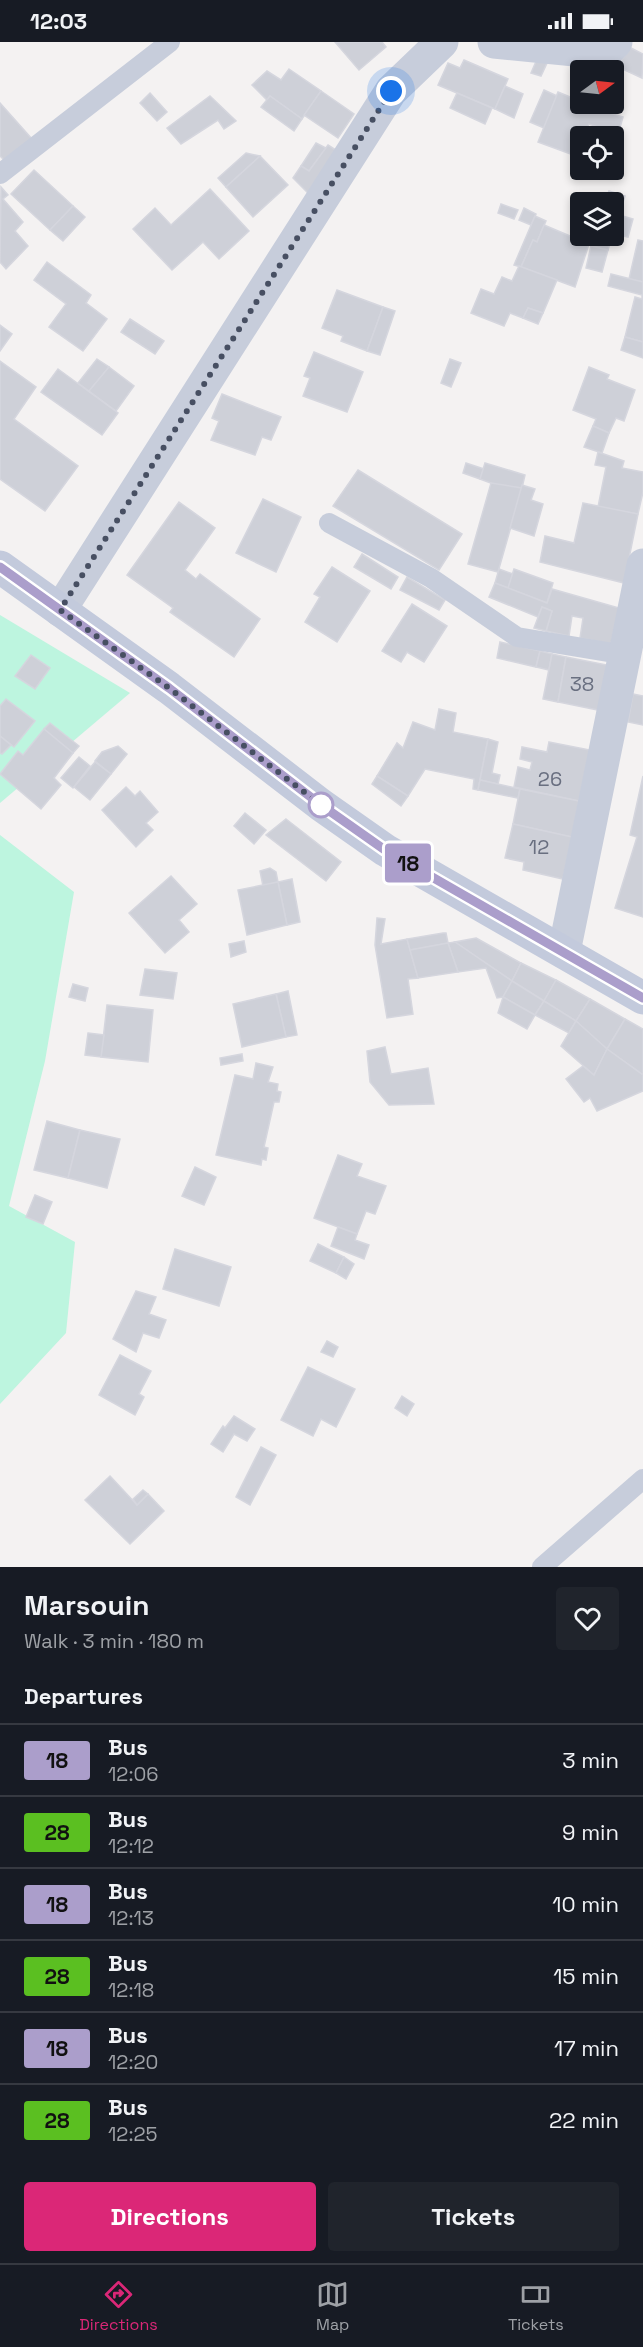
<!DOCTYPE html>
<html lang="en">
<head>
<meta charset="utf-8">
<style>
  :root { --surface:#171b24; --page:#20242c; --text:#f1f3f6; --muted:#9ea1a6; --line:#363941; --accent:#db2777 }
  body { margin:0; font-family:"Space Grotesk",sans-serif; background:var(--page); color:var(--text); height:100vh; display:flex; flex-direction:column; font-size:22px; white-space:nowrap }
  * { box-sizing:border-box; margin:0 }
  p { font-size:20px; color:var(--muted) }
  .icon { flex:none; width:33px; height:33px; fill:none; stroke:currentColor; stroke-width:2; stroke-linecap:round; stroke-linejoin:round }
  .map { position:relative; height:1525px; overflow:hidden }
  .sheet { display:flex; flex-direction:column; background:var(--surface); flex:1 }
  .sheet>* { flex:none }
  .badge { padding:0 12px; border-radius:4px; font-size:21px; line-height:39px }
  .needle { width:39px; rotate:75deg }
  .controls { position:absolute; left:570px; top:18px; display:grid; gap:12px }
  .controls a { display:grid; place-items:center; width:54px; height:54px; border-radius:6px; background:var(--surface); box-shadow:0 3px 9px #0003; font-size:30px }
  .you { position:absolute; width:30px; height:30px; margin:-15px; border:4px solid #fff; border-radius:50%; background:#1a73e8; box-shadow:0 0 0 9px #1a73e833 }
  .map>.badge { position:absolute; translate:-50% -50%; box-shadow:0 0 0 3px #fff }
  h2 { padding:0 24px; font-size:22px; line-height:54px }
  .round { display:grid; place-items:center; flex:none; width:63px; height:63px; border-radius:6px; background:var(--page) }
  .overview { display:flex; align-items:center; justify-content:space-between; height:102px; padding:0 24px }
  h1 { font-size:28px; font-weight:700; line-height:45px }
  .button { display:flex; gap:12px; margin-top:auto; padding:12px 24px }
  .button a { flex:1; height:69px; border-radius:6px; background:var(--accent); color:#fff; font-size:24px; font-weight:700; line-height:69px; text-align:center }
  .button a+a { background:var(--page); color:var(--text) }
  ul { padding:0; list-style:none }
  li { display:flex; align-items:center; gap:18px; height:72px; padding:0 24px; border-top:2px solid var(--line) }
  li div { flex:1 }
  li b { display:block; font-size:22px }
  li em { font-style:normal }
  li .badge { min-width:66px; font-weight:700; text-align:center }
  .status { display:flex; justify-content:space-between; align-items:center; height:42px; padding:0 30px; background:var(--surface); direction:ltr }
  .status svg { height:16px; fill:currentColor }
  .tabs { display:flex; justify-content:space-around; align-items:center; height:84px; border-top:2px solid var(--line); background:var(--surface); font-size:16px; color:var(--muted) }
  .tabs a { display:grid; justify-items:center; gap:3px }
  .tabs .on { color:var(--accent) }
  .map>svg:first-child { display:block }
  .green { fill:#bdf5df }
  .building { fill:#ced0d8; stroke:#d5d6de; stroke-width:1.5 }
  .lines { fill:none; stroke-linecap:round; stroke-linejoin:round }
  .lane { stroke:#c7cddb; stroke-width:20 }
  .street { stroke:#c7cddb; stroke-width:33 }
  .secondary { stroke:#c3cadc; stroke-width:33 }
  .line-casing { stroke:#fff; stroke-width:14 }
  .line { stroke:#ab9ecb; stroke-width:9 }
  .walk { stroke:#474f62; stroke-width:6; stroke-dasharray:0 10.8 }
  .stop-dot { fill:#fff; stroke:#ab9ecb; stroke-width:3 }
  .labels { text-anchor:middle; stroke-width:6; stroke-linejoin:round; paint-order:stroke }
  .number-label { font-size:20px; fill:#696f80 }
</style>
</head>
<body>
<div class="status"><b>12:03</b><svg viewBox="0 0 49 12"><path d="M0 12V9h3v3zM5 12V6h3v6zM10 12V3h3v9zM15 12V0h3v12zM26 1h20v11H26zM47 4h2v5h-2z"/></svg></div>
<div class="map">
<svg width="643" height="1525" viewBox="0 0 643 1525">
  <rect width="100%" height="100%" fill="#f4f2f2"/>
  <!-- green -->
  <g class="green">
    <polygon points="0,573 130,651 0,761"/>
    <polygon points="0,793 74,850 45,1019 9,1164 75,1200 66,1291 0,1362"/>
  </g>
  <!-- building -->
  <g class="building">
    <polygon points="335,0 382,0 386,5 359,28"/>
    <polygon points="631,6 643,12 642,36 616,24"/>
    <polygon points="537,17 548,19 541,34 531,31"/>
    <polygon points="464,18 508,37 495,67 438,43 448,21 460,26"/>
    <polygon points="289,27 321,49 302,77 270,54 267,58 252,43 267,29 281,38"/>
    <polygon points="505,44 523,52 514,76 495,67"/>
    <polygon points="544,48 557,54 544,86 530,80"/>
    <polygon points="321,49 354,72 338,96 304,73"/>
    <polygon points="558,50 580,59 580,62 623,75 614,107 614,94 596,94 600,86 589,82 584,94 580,94 576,114 538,100"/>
    <polygon points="150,51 167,70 157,79 140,61"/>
    <polygon points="457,51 492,66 485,82 450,66"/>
    <polygon points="210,54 236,79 224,87 218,78 181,102 167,86"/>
    <polygon points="270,54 302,77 294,89 261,65"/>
    <polygon points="0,61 32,97 5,119 0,114"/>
    <polygon points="316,101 326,106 309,129 301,124"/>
    <polygon points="328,103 342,112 313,156 293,136 301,124 309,129"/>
    <polygon points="246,111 260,114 226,145 218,136"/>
    <polygon points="260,114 288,143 253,175 226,145"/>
    <polygon points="34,128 73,164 50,188 11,152"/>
    <polygon points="1,145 8,153 3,157 23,180 15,189 28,204 6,227 0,220"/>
    <polygon points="210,147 249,189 219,217 203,200 172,228 133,187 155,166 171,183"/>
    <polygon points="609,149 625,154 619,173 633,177 628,195 614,192 614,160 605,160"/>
    <polygon points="501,162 518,168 514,177 498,171"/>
    <polygon points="73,164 85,175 63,199 50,188"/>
    <polygon points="524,166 536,172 531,183 519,178"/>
    <polygon points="535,174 546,179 537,200 533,198 521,225 514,223"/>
    <polygon points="544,183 589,202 575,245 521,225 533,198 537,200"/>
    <polygon points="595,194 612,194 608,208 591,204"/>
    <polygon points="638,198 643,199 643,240 629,237"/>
    <polygon points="591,204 608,208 602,230 586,226"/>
    <polygon points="47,220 91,253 86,261 107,277 83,309 49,285 66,262 34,238"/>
    <polygon points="519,224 557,238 543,271 528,266 523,276 510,271 504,284 471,271 481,247 494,252 502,235 512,239"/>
    <polygon points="611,232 643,240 643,300 625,295 635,255 642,257 642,253 608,244"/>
    <polygon points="337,248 383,265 367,309 341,299 343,294 322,286"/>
    <polygon points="383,265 395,269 380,313 367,309"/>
    <polygon points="528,266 543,271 538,282 523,276"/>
    <polygon points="130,277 164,299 155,312 121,290"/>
    <polygon points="0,283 12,292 0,309"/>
    <polygon points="625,295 643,300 643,316 621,308"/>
    <polygon points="314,310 363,330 347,370 303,354 310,336 304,334"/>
    <polygon points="97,317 109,325 89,349 78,341"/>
    <polygon points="450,317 461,321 451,345 441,341"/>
    <polygon points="0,319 36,345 14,377 78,424 45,469 0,437"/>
    <polygon points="109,325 134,344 116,369 89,349"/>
    <polygon points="589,325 609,333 607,337 635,348 624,379 616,376 609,391 593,384 596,377 573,368"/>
    <polygon points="58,327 118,371 102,393 41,350"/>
    <polygon points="222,352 281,375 271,398 262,395 255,413 211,398 219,379 212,376"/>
    <polygon points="593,384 609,391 602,411 584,405"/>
    <polygon points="598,410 624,419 622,426 643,430 643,450 638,472 598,465 606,425 595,423"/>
    <polygon points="466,421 484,427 480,437 463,431"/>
    <polygon points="485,421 525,433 522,446 496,443 480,437"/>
    <polygon points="358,428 462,492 439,528 333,464"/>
    <polygon points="491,441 522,446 498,530 468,522"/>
    <polygon points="522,443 535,447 531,458 543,462 534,494 510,486"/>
    <polygon points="263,457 301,475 276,530 236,511"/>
    <polygon points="179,460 215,486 185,528 196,537 200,532 260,577 234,615 170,570 173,566 127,533"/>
    <polygon points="583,461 638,472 624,541 540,520 545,494 574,501"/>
    <polygon points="362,512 398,535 391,547 354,525"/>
    <polygon points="332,525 370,549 337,600 305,580 320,555 314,552"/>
    <polygon points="499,527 513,532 508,546 495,541"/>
    <polygon points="514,527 553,541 547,561 508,546"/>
    <polygon points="407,535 445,558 439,568 400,548"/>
    <polygon points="495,541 547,561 552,547 619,566 611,602 580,596 583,576 572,574 569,594 546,589 552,569 542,565 538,575 489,555"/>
    <polygon points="412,562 447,584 424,620 407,610 401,620 382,609"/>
    <polygon points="542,565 552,569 546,589 534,586"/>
    <polygon points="500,600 540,609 536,625 497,616"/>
    <polygon points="540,609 552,612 549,628 536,625"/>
    <polygon points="552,612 566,615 558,660 543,657"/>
    <polygon points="31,613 50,626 35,647 15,634"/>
    <polygon points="566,615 607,623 598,668 558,660"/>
    <polygon points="633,652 643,654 643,683 628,680"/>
    <polygon points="6,657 35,679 14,705 0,694 0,664"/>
    <polygon points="439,667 456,671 453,690 488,697 478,748 473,747 474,737 425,727 408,754 377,734 397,701 403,706 413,680 435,688"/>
    <polygon points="50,681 79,704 73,711 44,687"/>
    <polygon points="44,687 73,711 54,736 61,743 41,767 0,732 18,709 23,713"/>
    <polygon points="0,694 11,703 2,712 0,711"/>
    <polygon points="488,697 498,700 492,731 500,733 498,742 480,738"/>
    <polygon points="549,700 590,708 579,759 514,745 518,725 530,728 532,720 520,717 522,705 547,710"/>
    <polygon points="118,704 127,712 111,732 95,719 102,710"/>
    <polygon points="79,715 90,724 73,746 61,736"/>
    <polygon points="95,720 111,732 90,758 74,745"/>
    <polygon points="377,734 408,754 401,764 372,742"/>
    <polygon points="643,734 643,875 615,866 637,795 630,793"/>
    <polygon points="480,738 520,747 518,756 478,748"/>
    <polygon points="126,745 135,754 140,749 158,770 146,781 153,788 136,805 102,768"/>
    <polygon points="520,747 579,759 572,795 513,782"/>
    <polygon points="245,771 266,788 254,802 234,784"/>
    <polygon points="286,777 341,820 326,839 266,793"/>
    <polygon points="513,782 572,795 563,837 523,828 524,820 505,816"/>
    <polygon points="270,826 276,830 278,840 263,844 260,829"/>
    <polygon points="171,834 197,862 179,878 189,890 165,911 129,871"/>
    <polygon points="292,837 300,880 287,883 278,840"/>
    <polygon points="278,840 287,883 247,893 238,848"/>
    <polygon points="377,876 385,877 381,902 407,897 418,936 408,937 413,972 387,976 375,903"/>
    <polygon points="443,891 446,891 448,901 410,908 407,897"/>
    <polygon points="476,896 521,921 512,939 455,900"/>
    <polygon points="244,899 246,910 231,915 229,902"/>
    <polygon points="455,900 512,939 503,955 497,956 486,926 458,930 448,901"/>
    <polygon points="448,901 458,930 418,936 410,908"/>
    <polygon points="521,921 556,938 544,959 512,939"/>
    <polygon points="145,927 177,931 173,957 140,953"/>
    <polygon points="556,938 590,957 576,979 544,959"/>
    <polygon points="512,939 544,959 535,973 503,955"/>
    <polygon points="73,942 88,946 85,959 69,955"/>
    <polygon points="288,949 297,993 286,995 276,952"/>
    <polygon points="276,952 286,995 242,1005 233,962"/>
    <polygon points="503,955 535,973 527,987 498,971"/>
    <polygon points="590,957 625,977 607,1007 576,979"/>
    <polygon points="544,959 576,979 569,991 535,973"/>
    <polygon points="107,963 153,968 148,1020 101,1015"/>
    <polygon points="625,977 643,987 643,1033 607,1007"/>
    <polygon points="576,979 607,1007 594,1033 561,1004"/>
    <polygon points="88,991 104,993 101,1015 85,1013"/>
    <polygon points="385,1005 391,1032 428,1026 434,1062 389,1063 370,1040 367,1009"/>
    <polygon points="607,1007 643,1033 643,1049 597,1069 590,1056 584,1060 566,1037 583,1024 594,1033"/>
    <polygon points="242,1012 243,1019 221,1023 220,1016"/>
    <polygon points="256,1021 273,1025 268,1040 278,1042 277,1049 281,1050 279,1060 274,1060 264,1105 268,1106 266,1118 262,1117 261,1123 216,1113 235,1033 253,1037"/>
    <polygon points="47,1079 80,1088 68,1136 34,1128"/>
    <polygon points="80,1088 120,1097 107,1146 68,1136"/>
    <polygon points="338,1113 362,1122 357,1134 386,1144 375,1172 366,1169 357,1192 314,1176"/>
    <polygon points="195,1125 216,1135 204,1163 182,1154"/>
    <polygon points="35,1153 52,1160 43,1182 26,1175"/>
    <polygon points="338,1185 357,1192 355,1198 369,1203 364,1217 331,1204"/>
    <polygon points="318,1202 344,1215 336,1231 310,1219"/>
    <polygon points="175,1207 231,1225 219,1264 163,1247"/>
    <polygon points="344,1215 354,1222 346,1237 336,1231"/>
    <polygon points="136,1249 156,1255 149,1272 166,1278 159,1296 143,1291 136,1310 113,1297"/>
    <polygon points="327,1299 338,1305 333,1315 321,1310"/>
    <polygon points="120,1313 151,1329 139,1352 144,1355 135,1373 99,1353"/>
    <polygon points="308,1325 355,1347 336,1385 321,1377 313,1394 281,1378"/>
    <polygon points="402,1354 414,1362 407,1374 395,1366"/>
    <polygon points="234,1374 255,1387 247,1399 234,1392 223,1410 211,1402 223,1384 225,1386"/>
    <polygon points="261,1405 276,1413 250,1463 236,1455"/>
    <polygon points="110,1434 137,1463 148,1452 164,1469 130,1502 85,1458"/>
    <polygon points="143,1448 148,1452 137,1463 133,1457"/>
  </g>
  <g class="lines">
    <!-- lane -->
    <g class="lane">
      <polyline points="0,132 170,0"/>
      <polyline points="329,481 431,536 517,595 626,613"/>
      <polyline points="542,1525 643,1437"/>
    </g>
    <!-- street -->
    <g class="street">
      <polyline points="494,0 605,11 616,0"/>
      <polyline points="60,568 391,49 442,0"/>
      <polyline points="564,910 643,523"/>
    </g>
    <!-- secondary -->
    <polyline class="secondary" points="0,525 169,646 321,763 385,808 643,956"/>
  </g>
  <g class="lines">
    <defs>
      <polyline id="line" points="0,525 169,646 321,763 385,808 643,956"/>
    </defs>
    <!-- line casing -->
    <use href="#line" class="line-casing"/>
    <!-- line -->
    <use href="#line" class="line"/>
    <!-- walk -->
    <polyline class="walk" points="321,763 169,646 60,568 391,49"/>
  </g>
  <!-- markers -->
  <circle class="stop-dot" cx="321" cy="763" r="12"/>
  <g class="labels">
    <!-- number labels -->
    <g class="number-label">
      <text x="582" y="649">38</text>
      <text x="550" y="744">26</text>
      <text x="539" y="812">12</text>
    </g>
  </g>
</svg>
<div class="controls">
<a><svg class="needle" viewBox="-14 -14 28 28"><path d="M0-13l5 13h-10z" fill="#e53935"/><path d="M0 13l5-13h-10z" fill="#9ea1a6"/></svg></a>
<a><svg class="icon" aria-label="locate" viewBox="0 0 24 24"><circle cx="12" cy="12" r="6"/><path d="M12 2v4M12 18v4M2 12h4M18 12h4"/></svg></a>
<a><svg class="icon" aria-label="layers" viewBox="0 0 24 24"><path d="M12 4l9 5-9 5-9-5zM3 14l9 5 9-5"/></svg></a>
</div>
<div class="you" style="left:391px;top:49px"></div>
<b class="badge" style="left:408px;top:821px;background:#ab9ecb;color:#111">18</b>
</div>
<section class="sheet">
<div class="overview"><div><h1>Marsouin</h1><p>Walk · 3 min · 180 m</p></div><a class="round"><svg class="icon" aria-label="heart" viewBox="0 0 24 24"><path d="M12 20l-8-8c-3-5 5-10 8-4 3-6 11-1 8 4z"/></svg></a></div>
<h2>Departures</h2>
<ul>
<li><span class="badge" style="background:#ab9ecb;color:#111">18</span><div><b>Bus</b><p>12:06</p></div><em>3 min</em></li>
<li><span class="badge" style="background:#5bbf21;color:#111">28</span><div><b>Bus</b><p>12:12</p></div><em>9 min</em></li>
<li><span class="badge" style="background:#ab9ecb;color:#111">18</span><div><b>Bus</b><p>12:13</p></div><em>10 min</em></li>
<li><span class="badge" style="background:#5bbf21;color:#111">28</span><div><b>Bus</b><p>12:18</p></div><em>15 min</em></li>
<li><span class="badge" style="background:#ab9ecb;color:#111">18</span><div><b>Bus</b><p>12:20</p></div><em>17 min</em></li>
<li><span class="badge" style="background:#5bbf21;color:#111">28</span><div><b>Bus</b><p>12:25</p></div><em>22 min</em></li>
</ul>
<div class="button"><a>Directions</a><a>Tickets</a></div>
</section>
<nav class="tabs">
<a class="on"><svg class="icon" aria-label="directions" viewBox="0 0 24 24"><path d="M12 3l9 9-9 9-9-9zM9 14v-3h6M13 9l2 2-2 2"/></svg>Directions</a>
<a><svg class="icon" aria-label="map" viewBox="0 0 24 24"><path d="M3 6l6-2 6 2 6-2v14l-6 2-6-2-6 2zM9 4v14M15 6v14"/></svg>Map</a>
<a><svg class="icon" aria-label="tickets" viewBox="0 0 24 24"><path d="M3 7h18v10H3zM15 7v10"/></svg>Tickets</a>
</nav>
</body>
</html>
